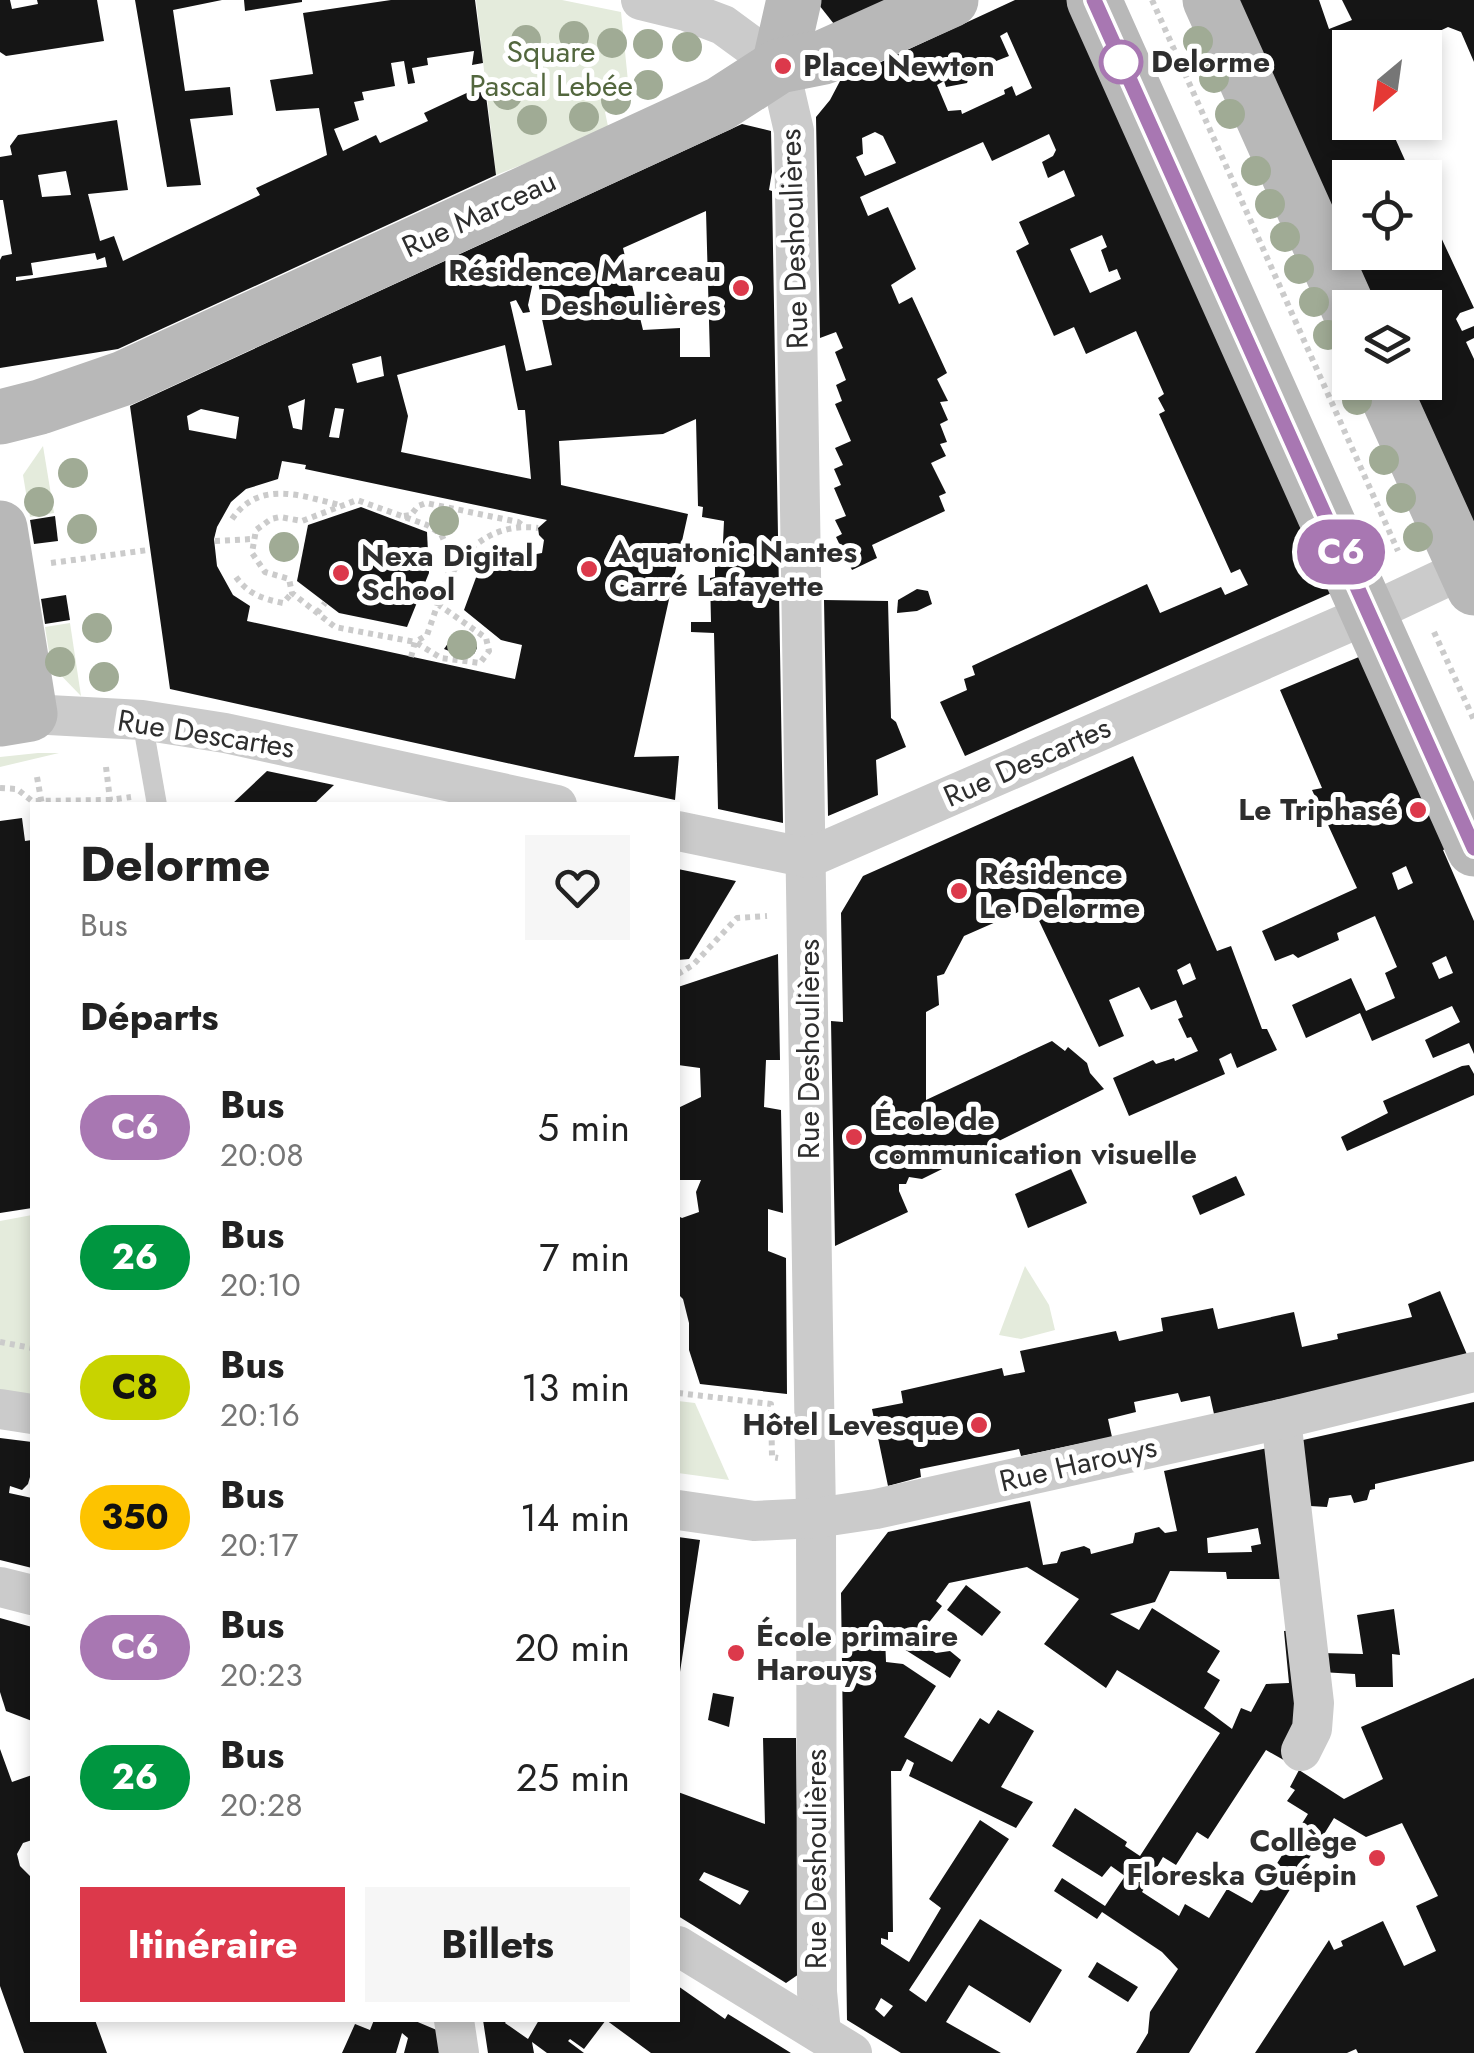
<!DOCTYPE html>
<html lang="fr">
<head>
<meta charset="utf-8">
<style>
  :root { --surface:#fff; --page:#f6f6f6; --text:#222; --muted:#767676; --accent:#dc394b }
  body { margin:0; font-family:Jost,sans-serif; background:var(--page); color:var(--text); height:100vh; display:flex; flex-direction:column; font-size:38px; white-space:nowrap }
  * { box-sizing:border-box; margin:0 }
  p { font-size:32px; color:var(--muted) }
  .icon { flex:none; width:55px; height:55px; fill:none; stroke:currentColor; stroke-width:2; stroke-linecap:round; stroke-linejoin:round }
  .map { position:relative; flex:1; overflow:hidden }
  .drawer { position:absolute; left:30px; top:802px; width:650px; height:1220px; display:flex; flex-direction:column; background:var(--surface); border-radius:0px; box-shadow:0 5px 15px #0003 }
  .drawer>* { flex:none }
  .badge { padding:0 20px; border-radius:32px; font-size:35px; line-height:65px }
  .needle { width:65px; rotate:209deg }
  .fabs { position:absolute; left:1332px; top:30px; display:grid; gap:20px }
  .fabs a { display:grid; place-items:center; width:110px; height:110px; border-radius:0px; background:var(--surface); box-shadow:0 5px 15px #0003; font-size:50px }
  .map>.badge { position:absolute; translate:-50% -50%; box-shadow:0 0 0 5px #fff }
  h2 { padding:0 50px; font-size:38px; line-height:90px }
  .round { display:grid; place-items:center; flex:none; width:105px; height:105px; border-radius:0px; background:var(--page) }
  .head { display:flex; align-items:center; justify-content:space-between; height:170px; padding:0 50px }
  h1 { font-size:48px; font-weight:700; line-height:75px }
  .primary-button { display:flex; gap:20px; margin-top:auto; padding:20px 50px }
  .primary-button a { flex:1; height:115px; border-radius:0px; background:var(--accent); color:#fff; font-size:40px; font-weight:700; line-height:115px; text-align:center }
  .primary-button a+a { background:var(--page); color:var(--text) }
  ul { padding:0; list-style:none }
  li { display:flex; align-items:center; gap:30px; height:130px; padding:0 50px }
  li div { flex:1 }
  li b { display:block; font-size:38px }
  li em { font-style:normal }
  li .badge { min-width:110px; font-weight:700; text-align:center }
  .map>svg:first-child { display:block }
  .green { fill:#e4ebdc }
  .building { fill:#151515; fill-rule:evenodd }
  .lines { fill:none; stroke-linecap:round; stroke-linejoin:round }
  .path { stroke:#cbcbcb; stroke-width:6; stroke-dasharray:5 5; stroke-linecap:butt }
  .lane { stroke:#cbcbcb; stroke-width:20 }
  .street { stroke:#cbcbcb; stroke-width:40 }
  .secondary { stroke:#b8b8b8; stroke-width:55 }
  .tree { fill:#a0ab95 }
  .line-casing { stroke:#fff; stroke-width:22 }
  .line { stroke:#a877b2; stroke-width:15 }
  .stop-dot { fill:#fff; stroke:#a877b2; stroke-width:5 }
  .poi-dot { fill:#dc394b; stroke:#fff; stroke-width:4 }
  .labels { text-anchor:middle; stroke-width:10; stroke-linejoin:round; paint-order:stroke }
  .park-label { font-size:30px; fill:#53673e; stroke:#fff }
  .stop-label { font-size:30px; font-weight:bold; fill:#2e2e2e; stroke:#fff; text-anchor:start }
  .poi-label { font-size:30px; font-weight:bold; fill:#2e2e2e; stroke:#fff; text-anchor:start }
  .street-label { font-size:30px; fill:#2e2e2e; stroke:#fff }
</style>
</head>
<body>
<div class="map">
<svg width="1474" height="2053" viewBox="0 0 1474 2053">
  <rect width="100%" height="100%" fill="#fff"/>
  <!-- green -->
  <g class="green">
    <polygon points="476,0 562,0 621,12 630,101 605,112 609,131 496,175"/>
    <polygon points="43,446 54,513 30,517 23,475"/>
    <polygon points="70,623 81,696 51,665 45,627"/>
    <polygon points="38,753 59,753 0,767 0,757"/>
    <polygon points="32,1215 32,1395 0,1391 0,1221"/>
    <polygon points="1025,1266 1049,1305 1055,1330 1021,1339 999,1335"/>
    <polygon points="678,1401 695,1403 729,1480 678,1473"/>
  </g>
  <!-- building -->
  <g class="building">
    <polygon points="0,0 10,0 12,9 38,4 37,0 97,0 104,41 6,56 0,52"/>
    <polygon points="135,0 222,0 173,10 185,91 230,87 233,115 190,119 201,185 167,187"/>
    <polygon points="244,0 302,0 302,2 245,11"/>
    <path d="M391,0h84l8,63 -11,2 2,-14 -47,7 1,7 -16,3 3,15 -7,1 -4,-23 -13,2 4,23 -33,6 2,8 -10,2 5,18 -25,9 9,22 33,-16 4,8 48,-22 -4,-8 49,-23 -6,-16 16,-2 13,103 -378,174 -118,19v-108l2,-4 10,-2 -9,-54h-3v-43l12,-2 -2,-9 8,-11 99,-15 11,70 -40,4 12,47 14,-5 9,25 137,-66 -4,-7 71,-33 -8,-47 -43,3 -6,-31 43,-6 -10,-61zM66,171l5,24 -29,2 -4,-22zM95,253l2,7 8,-3 2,10 -91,14v-4l17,-2 -2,-12z"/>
    <polygon points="820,0 886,0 834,24 819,5"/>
    <path d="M1015,0h57l264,591 -371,165 -25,-54 27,-12 -3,-11 11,-4 -3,-9 175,-82 13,29 61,-26 4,8 23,-10 -8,-16 -9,4 -72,-159 6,-3 -7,-13 6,-4 -28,-63 -50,23 -12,-27 -20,9 -38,-85 13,-7 -10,-22 56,-26 -11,-26 -16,8 -6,-16 11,-6 3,-6 -7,-16 -57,27 -9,-19 -123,55 8,19 20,-9 28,62 -25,16 8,19 13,-7 35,76 -10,6 11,22 -8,1 8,18 -8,4 7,18 -7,2 6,12 -15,7 15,30 -7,3 6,15 -73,34 5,13 -25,12 -16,-33 6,-3 -7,-14 11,-4 -12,-28 7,-3 -7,-16 9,-4 -8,-17 16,-7 -16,-37 7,-3 -6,-16 10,-5 -11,-28 8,-4 -7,-16 -16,6 -4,-221 14,-17 10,-19zM1007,32l25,56 -16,8 -4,-10 -8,4 1,4 -43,20 -1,-4 -13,1 -11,-26 7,-4 2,6 21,-4 4,-12 38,-15 -9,-20zM875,132l8,4 13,27 -31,13 -9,-19 7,-3 -1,-16zM1102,235l5,12 -6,3 8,22 8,-3 4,10 -31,14 -20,-44z"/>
    <polygon points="1235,0 1319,0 1329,29 1352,20 1342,0 1474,0 1474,62 1461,32 1448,27 1404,48 1350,48 1350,122 1414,122 1417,129 1395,138 1413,178 1350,178 1350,252 1425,252 1425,203 1474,308 1460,313 1456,319 1462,331 1474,326 1474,338 1466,342 1474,359 1474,533 1407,382 1425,382 1425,308 1372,308"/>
    <path d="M742,124l29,7 1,41 -3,18 3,1 11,632 -65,-14 -4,-176 -23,-1v-10h20l-1,-44 5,-1v-13l7,-1 2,-42 -22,-4 1,-10 -5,-1 -2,-87 -33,15 -104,7 2,44 127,29 -54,243 45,-1 -4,44 -505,-111 -40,-283zM706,211l4,146h-30v-29l-37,2 -20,-82zM538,281l5,28 -3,1 12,55 -26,6 -16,-69 6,-2 7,13 7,-1 -2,-7 5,-23zM505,345l13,65h7l6,69 -130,-27 7,-36 -11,-41zM381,356l3,20 -27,7 -5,-19zM305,399l-3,31 -9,-2 -5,-22zM335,408l9,1 -5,29 -10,-1zM201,409l38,8 -3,22 -47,-9 -2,-14zM282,461l24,4 -1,4 242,51 -9,8 1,7 5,5 -2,13 -61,11 -17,46 37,30 21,5 -7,34 -268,-58 3,-15 -17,-11 -16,-29 -3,-27 3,-12 14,-25 15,-13 32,-10z"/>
    <polygon points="361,507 427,532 429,573 407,627 339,613 297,581 308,525"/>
    <polygon points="435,511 455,517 451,534 432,523 431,518"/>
    <polygon points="55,516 58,541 34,544 30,520"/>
    <polygon points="277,539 292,541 289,556 273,549"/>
    <polygon points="917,589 928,591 932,604 917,611 897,613 898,600"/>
    <polygon points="66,595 70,620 45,624 41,599"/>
    <polygon points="824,600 888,601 891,718 896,722 906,747 876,760 878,795 828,816"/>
    <polygon points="456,632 473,636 477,648 474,654 462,656 444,649"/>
    <path d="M1366,654l84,193 -7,3 31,71v133l-5,-11 -36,15 -8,-18 35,-18 -8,-16 -80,35 -12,-28 -54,25 -14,-33 59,-27 15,33 29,-13 -10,-25 12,-6 -22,-51 -38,17 2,7 -41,18 -5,-4 -18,7 -13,-30 95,-43 -45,-98 10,-2 -42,-98zM1406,866l7,17 -15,7 -6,-17zM1446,956l7,17 -14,6 -7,-16z"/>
    <path d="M1133,756l84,195 14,-5 31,83h5l10,21 -40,18 -6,-15 -12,6 6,15 -96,42 -16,-38 40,-18 3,4 18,-6 1,3 23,-10 -7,-14 -4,1 -9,-19 5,-2 -7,-17 -25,10 -12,-23 -30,13 15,36 -25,11 -67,-141 -68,30 -20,38 -7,2 2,29 -13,7v88l126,-59 13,10 3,-4 19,16 3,10 14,16 -182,90 -13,-2 -3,7h-7v7l9,21 -73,34 -4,-225 12,1 -2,-109 22,-37zM1190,963l6,16 -13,6 -6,-15z"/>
    <polygon points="267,771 334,785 313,805 231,805"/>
    <polygon points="22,818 25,841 32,840 32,1208 0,1213 0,821"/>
    <polygon points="678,869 736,881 689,959 678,960"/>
    <polygon points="778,954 780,1060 766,1060 764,1107 781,1110 783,1213 768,1209 768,1251 786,1258 787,1394 700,1384 689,1350 689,1323 683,1299 678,1294 678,1216 682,1218 699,1212 696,1192 701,1180 678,1180 678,1108 701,1097 700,1068 678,1065 678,987"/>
    <polygon points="1469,1065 1474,1074 1474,1095 1347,1151 1341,1137 1388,1113 1383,1101 1462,1066"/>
    <polygon points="1071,1169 1087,1203 1028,1228 1015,1194"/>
    <polygon points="1236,1176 1245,1195 1200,1215 1192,1196"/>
    <polygon points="1440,1291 1468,1357 1214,1414 1210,1396 1181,1402 1178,1393 1134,1402 1136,1412 1108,1419 1112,1437 1021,1456 1019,1449 920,1469 921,1477 888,1486 872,1409 903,1403 901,1391 1002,1368 1004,1376 1025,1372 1020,1351 1116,1331 1119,1341 1163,1331 1161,1318 1213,1308 1218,1329 1294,1312 1302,1347 1338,1339 1337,1334 1412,1317 1408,1304"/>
    <polygon points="1474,1402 1474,1461 1375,1484 1375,1489 1370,1490 1367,1500 1354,1503 1351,1495 1329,1498 1327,1507 1310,1506 1294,1442"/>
    <polygon points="0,1438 32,1442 32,1470 28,1484 22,1490 10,1486 9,1493 32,1498 32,1568 0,1560"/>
    <path d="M1276,1446l7,133h-56l-1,-7 -56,-1 -15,31 -45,12 29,16 13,-22 68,43 -13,21 13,8 -16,28 28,21 9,-21 10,4 15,-28 23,-1 -5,-52 14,-1 4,53 -13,80 -23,-13 -58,89 -11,-7 -21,33 -13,-8 -21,35 37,24 6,-12 24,14 18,-29 25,14 56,-89 -21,-13 8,-11 -5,-3 9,-17 45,29 39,-20 -22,-52 113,-49v375h-116l-2,-4 -9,4h-92l74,-113 5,10 9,-4 -2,-5 42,-20 21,45 32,-15 -20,-45 22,-10 -36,-73 -36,14 -32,-19 -145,235h-53l12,-20 2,-21 28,-43 -16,-17 -60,-40 -5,7 -43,-28 8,-13 43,28 20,-30 -14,-10 -9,11 -50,-31 23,-38 52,34 -2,4 15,10 80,-123 -103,-63 -11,18 -62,-44 35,-45 -52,-32 -78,16 -13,18 6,5 -27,34 21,13 14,-2 11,9 -11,18 -65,-41 1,25 17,2 33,22 -32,51 48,25 28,-44 9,6 9,-14 36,21 -33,56 32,15 -17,26 -107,-52 5,-13 -7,-4 -6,12h-10l2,161h-5v8l-7,-2v6l28,18 32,-54 -12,-9 51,-79 29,19 -100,151 17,12 54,-83 82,51 -32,53 -61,-38 -23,37 55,31h-100l-54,-33 -6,-427 47,-61 142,-31 13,64 14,-2 4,-11 23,-6 6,3 1,5 42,-11 2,-10 24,-6 6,6 12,-2 -13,-60zM1258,1528l3,16 -10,2 1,6 -44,1 -1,-15zM881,1998l12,8 -9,11 -9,-8z"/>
    <polygon points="678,1537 700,1540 680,1672 678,1672"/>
    <polygon points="966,1585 1001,1612 982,1636 947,1610"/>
    <polygon points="1394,1609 1400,1655 1392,1654 1393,1687 1356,1687 1355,1674 1321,1672 1320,1653 1363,1654 1357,1615"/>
    <polygon points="0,1618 32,1627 32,1721 6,1711 0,1692"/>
    <polygon points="713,1693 734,1697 729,1727 708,1720"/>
    <path d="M763,1738h33l3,236 -13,9 -108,-67v-124l87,32zM704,1872l45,19 -9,14 -41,-25z"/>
    <polygon points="0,1749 12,1782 32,1775 32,1840 23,1843 17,1854 20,1866 32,1878 32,2020 95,2020 107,2053 24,2053 0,1986"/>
    <polygon points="1097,1962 1138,1987 1128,2002 1088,1977"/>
    <polygon points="678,1986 725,2019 728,2014 791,2053 651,2053 606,2020 678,2020"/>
    <polygon points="374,2020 413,2020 439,2031 442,2053 404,2053 408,2038 402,2033 396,2053 342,2053 355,2024 370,2030"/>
    <polygon points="483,2020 507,2020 505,2023 528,2039 539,2020 606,2020 584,2049 570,2039 568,2041 584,2053 547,2053 532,2042 534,2053 488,2053"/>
  </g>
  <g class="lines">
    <!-- path -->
    <g class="path">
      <polyline points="1152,0 1398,551"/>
      <polyline points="404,516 411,515 418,506 426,503 518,522 525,527"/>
      <path d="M232,519c28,-40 69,-23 108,-14"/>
      <polyline points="215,541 252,539"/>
      <polyline points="51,563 148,550"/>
      <path d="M453,572c18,-31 48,-49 85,-44"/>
      <path d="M236,577c12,17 27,22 47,26l9,-10"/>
      <polyline points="317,613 325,603"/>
      <polyline points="1434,632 1474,720"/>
      <polyline points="411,657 415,642 427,635 450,569 447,547 441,534 427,525 357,500 302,521 280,517 271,519 256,530 252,553 265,572 289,579 292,593 335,627 415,642 441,658 480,663 489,651 486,638 439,605"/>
      <polyline points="106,767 110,800 131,797"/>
      <polyline points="37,777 42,805"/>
      <polyline points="0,788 17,789 32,801 110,800 111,805"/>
      <polyline points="678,974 693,965 737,918 767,916"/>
      <polyline points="0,1342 32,1348"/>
      <polyline points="678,1393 771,1404 772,1457 778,1458"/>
    </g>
    <!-- lane -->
    <polyline class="lane" points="142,720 157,805"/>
    <!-- street -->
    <g class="street">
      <polyline points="641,0 686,11 723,25 779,66 794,131 816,1518 817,1992 821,2033"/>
      <polyline points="30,714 142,720 225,733 557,805"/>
      <polyline points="678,831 808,858 1368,614 1474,564"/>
      <polyline points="0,1409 32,1414"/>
      <polyline points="1281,1419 1314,1703 1312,1729 1301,1751"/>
      <polyline points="678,1510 754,1521 816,1518 876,1509 1281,1419 1474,1372"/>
      <polyline points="0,1587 32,1595"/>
      <polyline points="678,1946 852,2053"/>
      <polyline points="454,2020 459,2053"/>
    </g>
    <!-- secondary -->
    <g class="secondary">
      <polyline points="1094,0 1474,849"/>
      <polyline points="1210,0 1350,312"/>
      <polyline points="779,66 794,0"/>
      <polyline points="1381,382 1474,588"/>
      <polyline points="0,417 40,407 124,378 720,104 779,66 824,57 951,0"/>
      <polyline points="0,528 30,714 0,719"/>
    </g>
  </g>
  <!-- trees -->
  <g class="tree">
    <circle cx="574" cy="36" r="15"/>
    <circle cx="526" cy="40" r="15"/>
    <circle cx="1198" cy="41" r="15"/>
    <circle cx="612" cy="43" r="15"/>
    <circle cx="648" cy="44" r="15"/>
    <circle cx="687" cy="47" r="15"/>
    <circle cx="1214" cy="78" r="15"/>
    <circle cx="648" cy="85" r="15"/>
    <circle cx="507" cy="95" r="15"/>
    <circle cx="616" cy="100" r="15"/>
    <circle cx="1230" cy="114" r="15"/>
    <circle cx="584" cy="117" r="15"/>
    <circle cx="532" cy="120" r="15"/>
    <circle cx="1256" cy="171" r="15"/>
    <circle cx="1270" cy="204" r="15"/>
    <circle cx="1285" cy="237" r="15"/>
    <circle cx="1299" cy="269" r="15"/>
    <circle cx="1314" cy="302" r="15"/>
    <circle cx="1328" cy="335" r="15"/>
    <circle cx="1357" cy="400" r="15"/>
    <circle cx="1384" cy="460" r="15"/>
    <circle cx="73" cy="473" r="15"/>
    <circle cx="1401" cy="498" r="15"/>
    <circle cx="39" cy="502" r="15"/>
    <circle cx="444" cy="521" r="15"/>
    <circle cx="82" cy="529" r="15"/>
    <circle cx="1418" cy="537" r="15"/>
    <circle cx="284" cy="547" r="15"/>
    <circle cx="97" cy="628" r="15"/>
    <circle cx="462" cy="645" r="15"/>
    <circle cx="60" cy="662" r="15"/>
    <circle cx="104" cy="677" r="15"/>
  </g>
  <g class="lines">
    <defs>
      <polyline id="line" points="1094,0 1474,848"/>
    </defs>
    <!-- line casing -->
    <use href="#line" class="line-casing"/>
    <!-- line -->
    <use href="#line" class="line"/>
  </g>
  <!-- markers -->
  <circle class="stop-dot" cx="1121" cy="62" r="20"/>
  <g class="poi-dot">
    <circle cx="783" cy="66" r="10"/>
    <circle cx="741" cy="288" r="10"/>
    <circle cx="589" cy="569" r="10"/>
    <circle cx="341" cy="573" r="10"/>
    <circle cx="1418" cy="810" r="10"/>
    <circle cx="959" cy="891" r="10"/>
    <circle cx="854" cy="1137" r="10"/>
    <circle cx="979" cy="1425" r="10"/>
    <circle cx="736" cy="1653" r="10"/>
    <circle cx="1377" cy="1858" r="10"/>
  </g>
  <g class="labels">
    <!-- park labels -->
    <g class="park-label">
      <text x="551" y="62">Square<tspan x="551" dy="34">Pascal Lebée</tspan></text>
    </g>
    <!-- stop labels -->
    <g class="stop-label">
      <text x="1151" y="72">Delorme</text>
    </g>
    <!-- poi labels -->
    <g class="poi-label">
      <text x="803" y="76">Place Newton</text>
      <text x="721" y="281" text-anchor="end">Résidence Marceau<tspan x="721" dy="34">Deshoulières</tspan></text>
      <text x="609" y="562">Aquatonic Nantes<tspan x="609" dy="34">Carré Lafayette</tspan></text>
      <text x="361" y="566">Nexa Digital<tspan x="361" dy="34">School</tspan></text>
      <text x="1398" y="820" text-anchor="end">Le Triphasé</text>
      <text x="979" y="884">Résidence<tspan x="979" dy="34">Le Delorme</tspan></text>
      <text x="874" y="1130">École de<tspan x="874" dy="34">communication visuelle</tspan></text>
      <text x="959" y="1435" text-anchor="end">Hôtel Levesque</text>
      <text x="756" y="1646">École primaire<tspan x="756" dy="34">Harouys</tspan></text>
      <text x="1357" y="1851" text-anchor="end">Collège<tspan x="1357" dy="34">Floreska Guépin</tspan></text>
    </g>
    <!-- street labels -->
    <g class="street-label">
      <text transform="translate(479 214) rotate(-25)" y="10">Rue Marceau</text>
      <text transform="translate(794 239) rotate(-92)" y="10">Rue Deshoulières</text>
      <text transform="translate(206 734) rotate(9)" y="10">Rue Descartes</text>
      <text transform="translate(1027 762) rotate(-24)" y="10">Rue Descartes</text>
      <text transform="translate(809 1049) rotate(-90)" y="10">Rue Deshoulières</text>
      <text transform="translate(1078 1464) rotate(-13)" y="10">Rue Harouys</text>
      <text transform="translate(816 1859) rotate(-90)" y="10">Rue Deshoulières</text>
    </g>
  </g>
</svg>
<div class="fabs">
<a><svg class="needle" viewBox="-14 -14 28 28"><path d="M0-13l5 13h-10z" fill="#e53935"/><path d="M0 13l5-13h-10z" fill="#767676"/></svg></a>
<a><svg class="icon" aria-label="locate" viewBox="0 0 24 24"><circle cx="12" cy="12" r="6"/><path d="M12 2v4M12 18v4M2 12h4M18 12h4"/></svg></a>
<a><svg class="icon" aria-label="layers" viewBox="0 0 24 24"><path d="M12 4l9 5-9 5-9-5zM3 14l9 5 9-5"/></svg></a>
</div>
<b class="badge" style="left:1341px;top:552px;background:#a877b2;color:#fff">C6</b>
<section class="drawer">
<div class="head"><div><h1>Delorme</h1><p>Bus</p></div><a class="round"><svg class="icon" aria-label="heart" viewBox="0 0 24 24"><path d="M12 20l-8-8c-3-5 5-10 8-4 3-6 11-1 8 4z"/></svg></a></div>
<h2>Départs</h2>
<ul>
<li><span class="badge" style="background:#a877b2;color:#fff">C6</span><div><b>Bus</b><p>20:08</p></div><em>5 min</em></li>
<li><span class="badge" style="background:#009640;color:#fff">26</span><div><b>Bus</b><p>20:10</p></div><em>7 min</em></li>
<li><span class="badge" style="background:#c8d300;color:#111">C8</span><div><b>Bus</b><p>20:16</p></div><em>13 min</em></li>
<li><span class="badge" style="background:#fdc300;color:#111">350</span><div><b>Bus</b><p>20:17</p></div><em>14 min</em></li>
<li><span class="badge" style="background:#a877b2;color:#fff">C6</span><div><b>Bus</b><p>20:23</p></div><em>20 min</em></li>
<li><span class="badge" style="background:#009640;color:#fff">26</span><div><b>Bus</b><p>20:28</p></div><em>25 min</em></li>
</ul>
<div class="primary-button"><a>Itinéraire</a><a>Billets</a></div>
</section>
</div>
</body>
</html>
